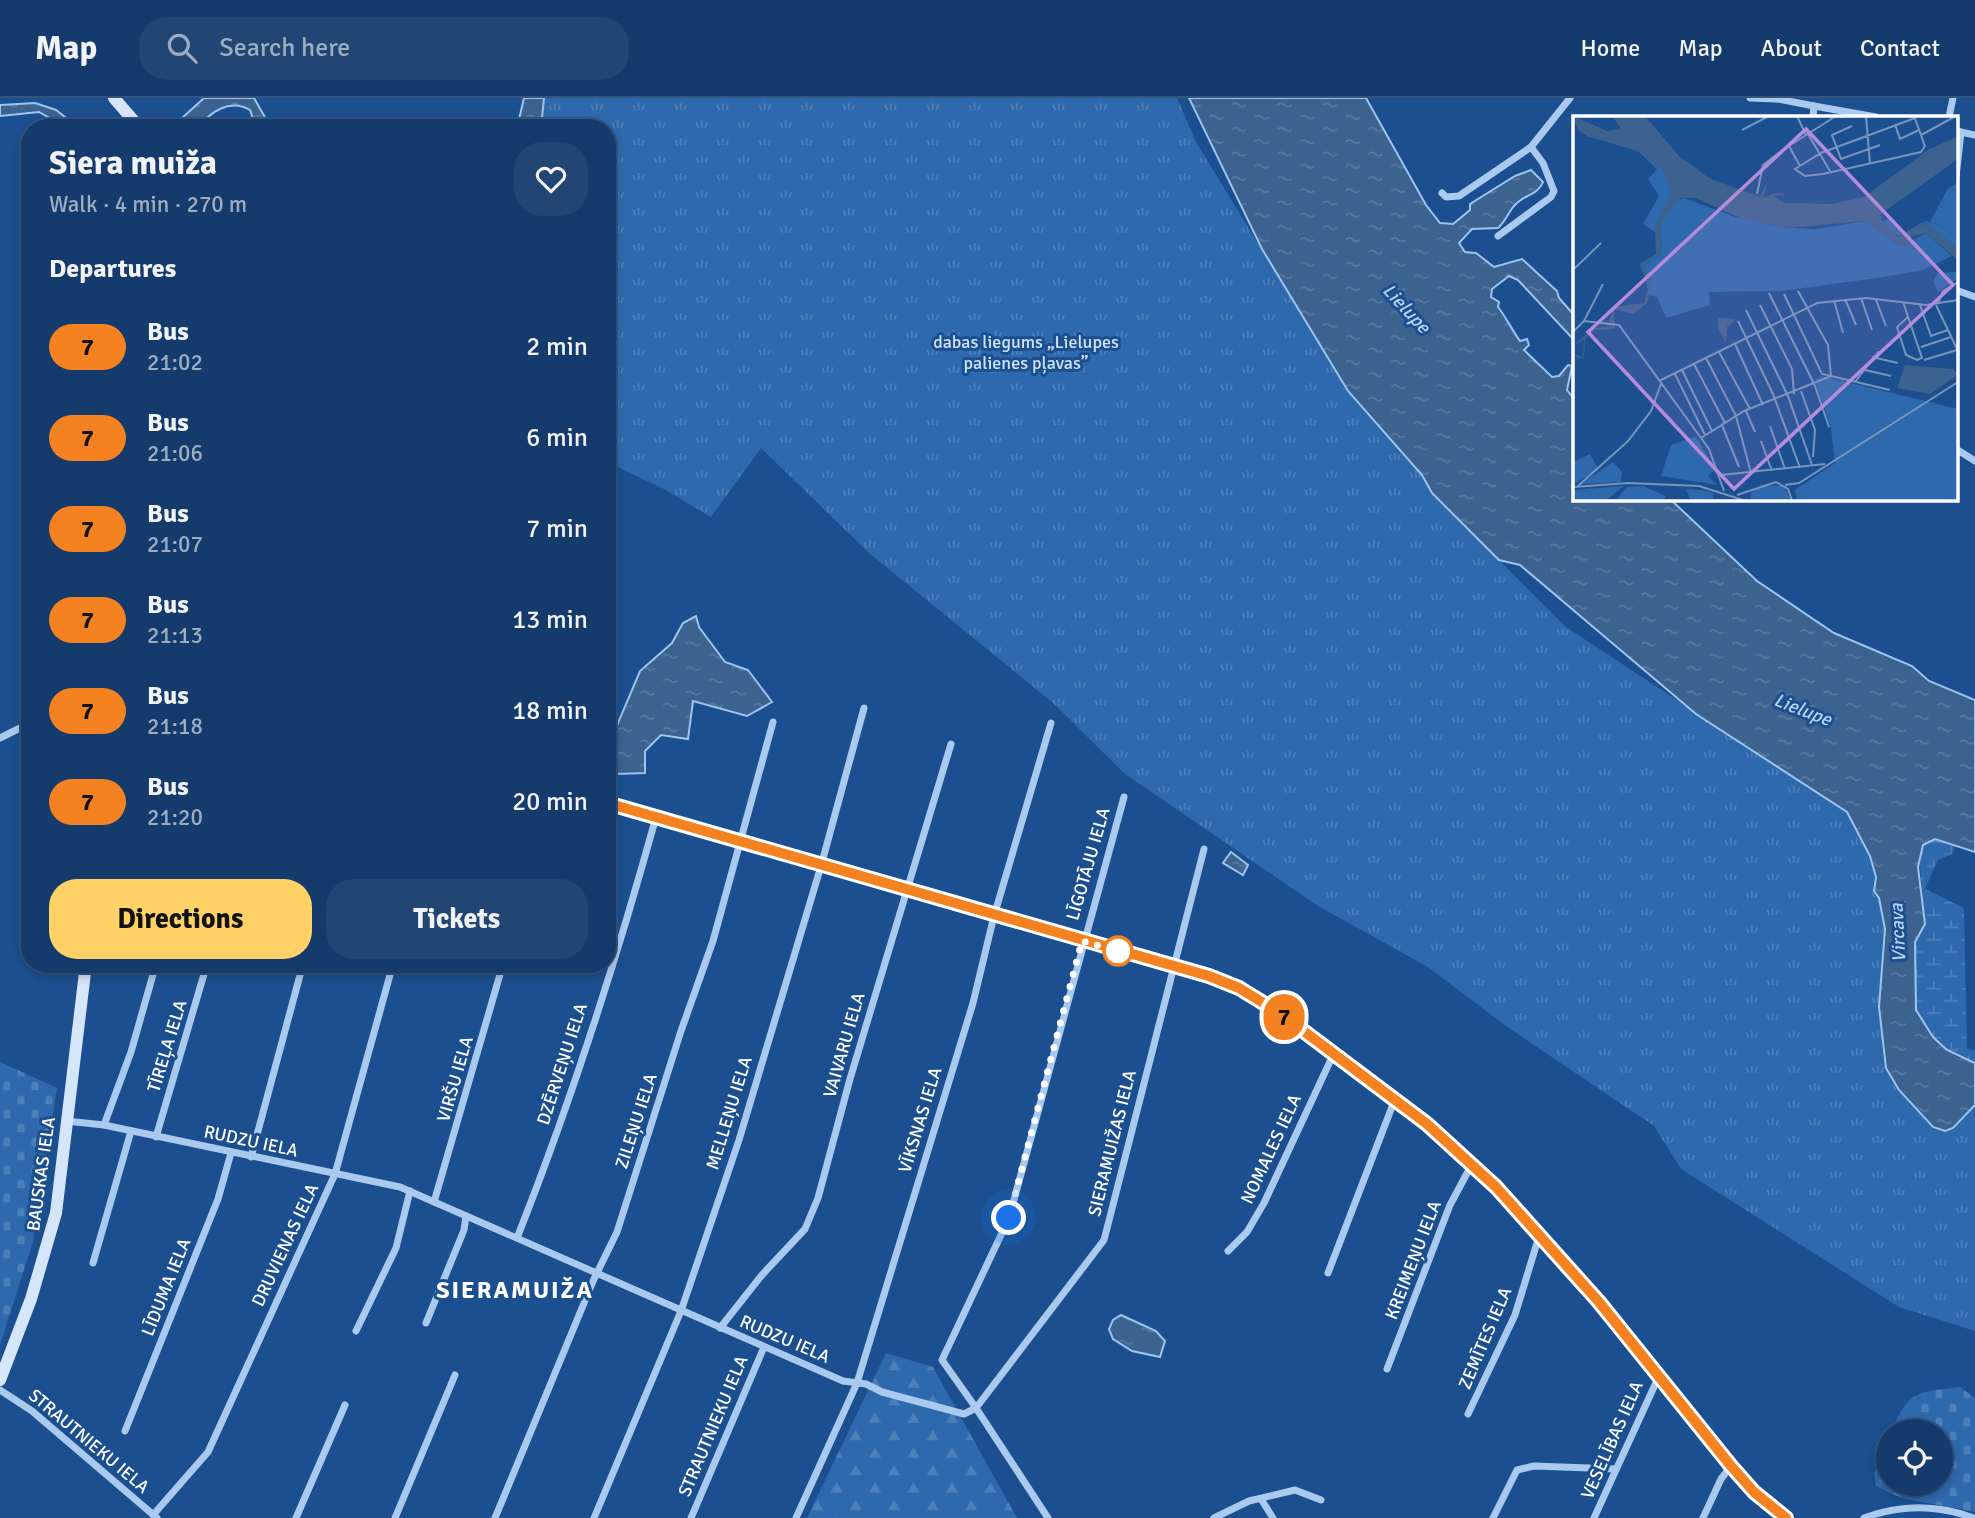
<!DOCTYPE html>
<html lang="en">
<head>
<meta charset="utf-8">
<style>
  :root { --surface:#143b6b; --page:#214673; --text:#f1f3f6; --muted:#9dadc1; --line:#33557e; --accent:#ffd166 }
  body { margin:0; font-family:Signika,sans-serif; background:var(--page); color:var(--text); height:100vh; display:flex; flex-direction:column; font-size:26px; white-space:nowrap }
  * { box-sizing:border-box; margin:0 }
  p { font-size:23px; color:var(--muted) }
  .icon { flex:none; width:38px; height:38px; fill:none; stroke:currentColor; stroke-width:2; stroke-linecap:round; stroke-linejoin:round }
  .map { position:relative; flex:1; overflow:hidden }
  .panel { position:absolute; left:21px; top:21px; width:595px; height:854px; display:flex; flex-direction:column; background:var(--surface); border-radius:28px; box-shadow:0 4px 10px #0003,0 0 0 2px var(--line) }
  .panel>* { flex:none }
  .badge { padding:0 14px; border-radius:23px; font-size:24px; line-height:46px }
  .buttons { position:absolute; left:1876px; top:1321px; display:grid; gap:14px }
  .buttons a { display:grid; place-items:center; width:77px; height:77px; border-radius:50%; background:var(--surface); box-shadow:0 4px 10px #0003,0 0 0 2px var(--line); font-size:35px }
  .you { position:absolute; width:35px; height:35px; margin:-18px; border:5px solid #fff; border-radius:50%; background:#1a73e8; box-shadow:0 0 0 10px #1a73e833 }
  .map>.badge { position:absolute; translate:-50% -50%; box-shadow:0 0 0 4px #fff }
  h2 { padding:0 28px; font-size:26px; line-height:63px }
  .round { display:grid; place-items:center; flex:none; width:74px; height:74px; border-radius:28px; background:var(--page) }
  .head { display:flex; align-items:center; justify-content:space-between; height:119px; padding:0 28px }
  h1 { font-size:33px; font-weight:700; line-height:52px }
  .primary-button { display:flex; gap:14px; margin-top:auto; padding:14px 28px }
  .primary-button a { flex:1; height:80px; border-radius:28px; background:var(--accent); color:#111; font-size:28px; font-weight:700; line-height:80px; text-align:center }
  .primary-button a+a { background:var(--page); color:var(--text) }
  ul { padding:0; list-style:none }
  li { display:flex; align-items:center; gap:21px; height:91px; padding:0 28px }
  li div { flex:1 }
  li b { display:block; font-size:26px }
  li em { font-style:normal }
  li .badge { min-width:77px; font-weight:700; text-align:center }
  header { display:flex; align-items:center; gap:42px; box-sizing:border-box; height:98px; padding:0 35px; background:var(--surface); border-bottom:2px solid var(--line) }
  header strong { font-size:33px }
  nav { display:flex; gap:38px; margin-inline-start:auto; font-size:24px }
  .search { width:490px; height:63px; background:var(--page); display:flex; align-items:center; gap:18px; box-sizing:border-box; padding:0 24px; border-radius:28px; color:var(--muted); font-size:26px }
  .map>svg:first-child { display:block }
  .forest { fill:url(#forest-firs) }
  .wetland { fill:url(#wetland-marsh) }
  .cemetery { fill:url(#cemetery-stones) }
  .park { fill:url(#park-tufts) }
  .water { fill:url(#water-ripples); stroke:#9cc4f0; stroke-width:2 }
  .lines { fill:none; stroke-linecap:round; stroke-linejoin:round }
  .street { stroke:#a9c9ee; stroke-width:7 }
  .secondary { stroke:#d6e6fa; stroke-width:12 }
  .line-casing { stroke:#fff; stroke-width:16 }
  .line { stroke:#f58220; stroke-width:10 }
  .walk { stroke:#fff; stroke-width:7; stroke-dasharray:0 12.6 }
  .stop-dot { fill:#fff; stroke:#f58220; stroke-width:3.5 }
  .labels { text-anchor:middle; stroke-width:6; stroke-linejoin:round; paint-order:stroke }
  .park-label { font-size:18px; fill:#cfe3fa; stroke:#1b4f8f }
  .street-label { font-size:18px; fill:#fff; stroke:#1b4f8f }
  .water-label { font-size:19px; font-style:italic; fill:#b5d3f5; stroke:#1b4f8f }
  .district-label { font-size:24px; font-weight:bold; letter-spacing:2px; fill:#fff; stroke:#1b4f8f }
  .inset-road { fill:none; stroke:#7695bc; stroke-width:2 }
  .view { fill:#b68bdc; fill-opacity:0.15; stroke:#b68bdc; stroke-width:3.5 }
  .inset-edge { fill:none; stroke:#fff; stroke-width:3.5 }
</style>
</head>
<body>
<header>
<strong>Map</strong>
<div class="search"><svg class="icon" aria-label="search" viewBox="0 0 24 24"><circle cx="10" cy="10" r="6"/><path d="M15 15l6 6"/></svg>Search here</div>
<nav><a>Home</a><a>Map</a><a>About</a><a>Contact</a></nav>
</header>
<div class="map">
<svg width="1975" height="1420" viewBox="0 0 1975 1420">
  <defs>
    <pattern id="forest-firs" width="22" height="20" patternUnits="userSpaceOnUse" patternTransform="scale(1.75)"><rect width="22" height="20" fill="#2e69ad"/><path d="M5 1l3.5 6h-7zM16 11l3.5 6h-7z" fill="#4d80b9"/></pattern>
    <pattern id="wetland-marsh" width="20" height="14" patternUnits="userSpaceOnUse" patternTransform="scale(1.75)"><rect width="20" height="14" fill="#2e69ad"/><path d="M1 5h8M5 5V1M11 12h8M15 12V8" fill="none" stroke="#4d80b9"/></pattern>
    <pattern id="cemetery-stones" width="16" height="16" patternUnits="userSpaceOnUse" patternTransform="scale(1.75)"><rect width="16" height="16" fill="#2e69ad"/><path d="M2 7V4a2 2 0 0 1 4 0v3zM10 15v-3a2 2 0 0 1 4 0v3z" fill="#4d80b9"/></pattern>
    <pattern id="park-tufts" width="24" height="20" patternUnits="userSpaceOnUse" patternTransform="scale(1.75)"><rect width="24" height="20" fill="#2e69ad"/><path d="M3 7l-1-3M5 7V3M7 7l1-3M15 17l-1-3M17 17v-4M19 17l1-3" fill="none" stroke="#4d80b9"/></pattern>
    <pattern id="water-ripples" width="26" height="14" patternUnits="userSpaceOnUse" patternTransform="scale(1.75)"><rect width="26" height="14" fill="#3c6290"/><path d="M2 4q2-2 4 0t4 0M15 11q2-2 4 0t4 0" fill="none" stroke="#597aa1"/></pattern>
  </defs>
  <rect width="100%" height="100%" fill="#1b4f8f"/>
  <!-- forest -->
  <polygon class="forest" points="886,1255 933,1269 1017,1420 807,1420"/>
  <!-- wetland -->
  <polygon class="wetland" points="1935,741 1955,749 1952,756 1938,762 1925,791 1964,810 1967,951 1975,952 1975,965 1947,952 1933,939 1916,912 1915,844 1925,826 1919,757 1923,747"/>
  <!-- cemetery -->
  <g class="cemetery">
    <polygon points="0,964 57,990 33,1144 0,1247"/>
    <path d="M1960,1289l15,11v114l-74,-14 -25,-12 -2,-13 14,-33v44h53v-52l-49,-1c16,-41 26,-39 68,-44z"/>
  </g>
  <!-- park -->
  <path class="park" d="M544,0h633l19,44 152,249 74,84 10,18 134,134 281,185c11,19 34,49 26,73l6,13 6,31 -6,78 4,18 -1,23 4,20 13,22 68,25 8,-10v226l-76,-24 -218,-138 -27,-43 -148,-100 -78,-59 -110,-61 -193,-132 -72,-71 -184,-150 -108,-105 -50,69 -49,-29 -55,-26v-334h-66z"/>
  <!-- water -->
  <g class="water">
    <path d="M204,0h50l17,30h-15l-6,-18c-21,-12 -39,2 -53,18h-26z"/>
    <polygon points="524,0 544,0 541,30 517,30"/>
    <path d="M1189,0h177l60,107 14,18 13,1 17,-14v-6l45,-28 16,-6 12,12c-5,13 -19,13 -27,22 -7,6 -9,16 -18,24l-26,1 -13,14 6,9 11,1 18,14 28,-8 35,32 2,7 15,17v25l-56,-60 -9,-4 -17,13 -1,8 8,5 -1,5c8,10 15,25 22,34l7,-2 2,6 -5,5 28,27 7,-1 9,-11 4,1 -5,24 7,9v100h96l87,82 77,52 78,33 17,15 46,19v152l-40,-13 -12,6 -5,22 7,57 -10,18 1,68 17,27 14,13 28,13v42l-22,23 -8,3 -12,-4 -34,-37 -13,-22 -7,-61 6,-78 -6,-31 -5,-7 2,-14 -6,-21 -23,-44 -151,-98 -176,-149 -21,-5 -67,-67 -10,-18 -74,-84 -86,-142z"/>
    <polygon points="35,5 56,12 79,30 67,30 39,14 0,18 0,7"/>
    <polygon points="696,518 699,529 725,564 748,572 772,604 747,618 693,603 688,641 661,637 645,653 645,675 615,676 607,651 640,573 672,545 683,525"/>
    <polygon points="1231,754 1248,767 1243,777 1223,765"/>
    <polygon points="1121,1217 1156,1233 1165,1243 1160,1259 1132,1253 1113,1241 1109,1231 1113,1222"/>
  </g>
  <g class="lines">
    <!-- street -->
    <g class="street">
      <polyline points="1750,0 1775,1"/>
      <polyline points="1773,0 1814,8"/>
      <polyline points="1813,19 1814,8 1876,19"/>
      <polyline points="1949,19 1953,0"/>
      <polyline points="1956,33 1975,37"/>
      <polyline points="1956,79 1961,34"/>
      <polyline points="1442,95 1446,99 1459,98 1531,49 1570,0"/>
      <polyline points="1498,138 1551,99 1554,93 1543,65 1531,49"/>
      <polyline points="1956,192 1975,199"/>
      <polyline points="1956,351 1975,363"/>
      <polyline points="0,640 30,625"/>
      <polyline points="1124,699 1009,1120 942,1262 976,1310 1104,1142 1204,751"/>
      <polyline points="607,705 1208,878 1261,902 1333,954 1427,1026 1496,1089 1599,1204 1731,1368 1754,1394 1786,1420"/>
      <polyline points="66,1023 104,1027 400,1089 843,1283 866,1286 882,1294 964,1316 976,1310 1048,1420"/>
      <polyline points="104,1027 131,954 156,866"/>
      <polyline points="156,1039 207,866"/>
      <polyline points="251,1059 303,866"/>
      <polyline points="434,1104 503,866"/>
      <path d="M517,1140c54,-136 100,-280 139,-421"/>
      <polyline points="1228,1153 1247,1134 1264,1105 1334,955"/>
      <polyline points="93,1165 131,1033"/>
      <polyline points="1328,1175 1395,1001"/>
      <polyline points="426,1225 464,1132 466,1118"/>
      <polyline points="720,1230 762,1177 805,1131 818,1100 850,981 951,646"/>
      <polyline points="356,1233 396,1150 410,1093"/>
      <polyline points="1387,1271 1450,1107 1472,1066"/>
      <polyline points="0,1292 32,1313 157,1420"/>
      <polyline points="1468,1316 1515,1217 1540,1135"/>
      <polyline points="125,1333 218,1101 231,1055"/>
      <polyline points="1261,1401 1273,1420"/>
      <polyline points="153,1417 208,1354 335,1076 393,866"/>
      <polyline points="296,1420 345,1307"/>
      <polyline points="395,1420 455,1277"/>
      <polyline points="495,1420 594,1181 617,1134 681,933 713,843 773,624"/>
      <polyline points="594,1420 681,1213 739,1042 821,768 864,610"/>
      <polyline points="691,1420 764,1249"/>
      <polyline points="796,1420 857,1285 973,905 994,818 1051,625"/>
      <polyline points="1214,1420 1249,1403 1295,1392 1321,1402"/>
      <polyline points="1493,1420 1517,1372 1534,1368 1616,1371"/>
      <polyline points="1594,1420 1659,1278"/>
      <polyline points="1703,1420 1721,1381 1731,1368"/>
      <path d="M1864,1420c37,-14 72,-14 110,0"/>
    </g>
    <!-- secondary -->
    <g class="secondary">
      <polyline points="114,0 140,30"/>
      <polyline points="0,1282 31,1201 56,1115 86,866"/>
    </g>
  </g>
  <g class="lines">
    <defs>
      <polyline id="line" points="607,705 1209,878 1239,890 1281,916 1427,1026 1496,1089 1599,1204 1731,1368 1754,1394 1786,1420"/>
    </defs>
    <!-- line casing -->
    <use href="#line" class="line-casing"/>
    <!-- line -->
    <use href="#line" class="line"/>
    <!-- walk -->
    <polyline class="walk" points="1009,1120 1082,843 1128,856 1118,853"/>
  </g>
  <!-- markers -->
  <circle class="stop-dot" cx="1118" cy="853" r="14"/>
  <g class="labels">
    <!-- park labels -->
    <g class="park-label">
      <text x="1026" y="250">dabas liegums „Lielupes<tspan x="1026" dy="21">palienes pļavas”</tspan></text>
    </g>
    <!-- street labels -->
    <g class="street-label">
      <text transform="translate(1088 766) rotate(-74)" y="6">LĪGOTĀJU IELA</text>
      <text transform="translate(844 947) rotate(-74)" y="6">VAIVARU IELA</text>
      <text transform="translate(167 948) rotate(-73)" y="6">TĪREĻA IELA</text>
      <text transform="translate(562 966) rotate(-72)" y="6">DZĒRVEŅU IELA</text>
      <text transform="translate(455 981) rotate(-74)" y="6">VIRŠU IELA</text>
      <text transform="translate(729 1015) rotate(-73)" y="6">MELLEŅU IELA</text>
      <text transform="translate(920 1022) rotate(-73)" y="6">VĪKSNAS IELA</text>
      <text transform="translate(636 1023) rotate(-72)" y="6">ZILEŅU IELA</text>
      <text transform="translate(251 1043) rotate(12)" y="6">RUDZU IELA</text>
      <text transform="translate(1112 1045) rotate(-76)" y="6">SIERAMUIŽAS IELA</text>
      <text transform="translate(1271 1051) rotate(-65)" y="6">NOMALES IELA</text>
      <text transform="translate(41 1076) rotate(-82)" y="6">BAUSKAS IELA</text>
      <text transform="translate(285 1147) rotate(-65)" y="6">DRUVIENAS IELA</text>
      <text transform="translate(1413 1162) rotate(-69)" y="6">KREIMEŅU IELA</text>
      <text transform="translate(166 1189) rotate(-68)" y="6">LĪDUMA IELA</text>
      <text transform="translate(1485 1240) rotate(-67)" y="6">ZEMĪTES IELA</text>
      <text transform="translate(785 1241) rotate(23)" y="6">RUDZU IELA</text>
      <text transform="translate(713 1328) rotate(-67)" y="6">STRAUTNIEKU IELA</text>
      <text transform="translate(1612 1342) rotate(-66)" y="6">VESELĪBAS IELA</text>
      <text transform="translate(89 1343) rotate(40)" y="6">STRAUTNIEKU IELA</text>
    </g>
    <!-- water labels -->
    <g class="water-label">
      <text transform="translate(1407 210) rotate(47)" y="7">Lielupe</text>
      <text transform="translate(1803 611) rotate(21)" y="7">Lielupe</text>
      <text transform="translate(1897 835) rotate(-93)" y="7">Vircava</text>
    </g>
    <!-- district labels -->
    <g class="district-label">
      <text x="515" y="1200">SIERAMUIŽA</text>
    </g>
  </g>
  <!-- overview -->
  <g transform="translate(1573 18)">
    <rect width="385" height="385" fill="#1b4f8f"/>
    <path d="M385,67v55l-18,-13 17,-24 -9,-13zM40,346l9,10 -1,10 -40,2zM188,369l23,1 7,15h-41l1,-8z" fill="#2e69ad"/>
    <path d="M375,72l10,13 -18,24 -10,-3zM249,260l136,33v92h-161l-2,-11 40,-27 -4,-35 -16,-48zM70,370l23,10 -3,5h-48l12,-14z" fill="#2e69ad"/>
    <path d="M14,20l1,-1 21,3 45,17 18,29v10l-17,31 1,8 -13,-9 16,-28 -11,-17 9,-10 -19,-18zM308,97l1,8 7,-2 14,15 18,-11 5,-2 14,4 18,13v11l-34,-26 -19,13 -11,-1 -16,-19z" fill="#2e69ad"/>
    <path d="M365,157l18,-1 2,6 -20,14 -5,-11zM123,320l23,41 -6,-6 -5,5 9,9 -56,-9 10,-31zM17,338l9,16 -26,14v-22zM51,370l-19,15h-32v-11zM113,373l17,1 11,3 -2,8h-21z" fill="#2e69ad"/>
    <path d="M111,82l51,19 52,11 29,1 50,-8 34,25 26,-13 26,23 -29,14 -39,7 -102,14 -73,1 1,13 -44,13 -9,-21 -8,-2 -6,-30 19,-12 -2,-29 16,-23z" fill="#2e69ad"/>
    <path d="M0,0l34,15 14,-2 -9,-13h33l34,40 30,22 51,19 7,-15 -3,16 11,-5 13,1 -15,2 11,7 48,1 32,-7 64,-47 30,-14v23l-80,57 20,21 23,-13 9,1 28,24v11l-32,-27 -15,4 -2,9h-9l-34,-25 -79,7 -44,-9 -48,-21h-14l-21,26 2,29 -19,12 9,18 -5,20 -14,11 -19,-5 1,20 -21,1 -9,9 -1,19 -6,1 -5,-6 10,4 1,-17 -11,6 19,-17 16,-3 5,-19 31,-4 5,-18 -10,-21 17,-10 -1,-29 17,-33 -10,-23 -24,-18 -51,-15 -9,-6zM145,202l18,1 -9,8 -1,16 -8,-14zM332,249l48,4 5,6 -28,19 -33,-6z" fill="#3c6290"/>
    <path class="inset-road" d="M224,0l9,19M293,0l4,48M341,0l7,19 3,9 1,2 -4,6 -98,22 -18,2 -10,-7 26,-16 94,-35M322,8l5,15 19,-9M279,10l-20,9 9,24 39,-14M169,14l27,-14M235,18l22,37M348,19l35,-19M227,50l-11,-20 47,-30M184,78l6,-29 21,-16M0,154l28,-27M196,177l46,93 14,41M211,178l38,80 9,2 -3,-31 -30,-54M288,182l11,32M272,183l11,26M261,184l9,33M303,184l10,26M330,186l19,56 -5,2 -11,-5 -9,-28 11,-10M365,187l5,-12 15,-9M187,189l32,64 2,25M347,189l11,31 17,-6M363,189l22,46M173,194l42,86 24,69M11,205l35,4 90,124 15,42M165,205l35,73 27,74M0,216l11,-11 19,-37M162,228l28,61M348,231l30,-10M146,236l31,57M299,241l26,6M133,242l30,58 15,57M351,244l33,-10M121,248l31,59M109,254l30,61M292,254l26,6M102,258l30,61M86,265l158,-78 49,-5 60,7 32,-5M282,266l24,-31M228,275l14,39 -2,27M173,295l9,21M149,309l17,42M197,310l15,43M128,322l43,-27 87,-35 59,14M188,325l11,30M148,359l104,-11M212,369l14,-2 159,-101M5,370l50,-45 23,-30 10,-27M0,371l55,-4 71,3 47,15M164,379l39,-13 12,7 4,12"/>
    <path class="view" d="M233,13l147,156 -219,204 -146,-157z"/>
    <rect width="385" height="385" class="inset-edge"/>
  </g>
</svg>
<div class="buttons">
<a><svg class="icon" aria-label="locate" viewBox="0 0 24 24"><circle cx="12" cy="12" r="6"/><path d="M12 2v4M12 18v4M2 12h4M18 12h4"/></svg></a>
</div>
<div class="you" style="left:1009px;top:1120px"></div>
<b class="badge" style="left:1284px;top:919px;background:#f58220;color:#111">7</b>
<section class="panel">
<div class="head"><div><h1>Siera muiža</h1><p>Walk · 4 min · 270 m</p></div><a class="round"><svg class="icon" aria-label="heart" viewBox="0 0 24 24"><path d="M12 20l-8-8c-3-5 5-10 8-4 3-6 11-1 8 4z"/></svg></a></div>
<h2>Departures</h2>
<ul>
<li><span class="badge" style="background:#f58220;color:#111">7</span><div><b>Bus</b><p>21:02</p></div><em>2 min</em></li>
<li><span class="badge" style="background:#f58220;color:#111">7</span><div><b>Bus</b><p>21:06</p></div><em>6 min</em></li>
<li><span class="badge" style="background:#f58220;color:#111">7</span><div><b>Bus</b><p>21:07</p></div><em>7 min</em></li>
<li><span class="badge" style="background:#f58220;color:#111">7</span><div><b>Bus</b><p>21:13</p></div><em>13 min</em></li>
<li><span class="badge" style="background:#f58220;color:#111">7</span><div><b>Bus</b><p>21:18</p></div><em>18 min</em></li>
<li><span class="badge" style="background:#f58220;color:#111">7</span><div><b>Bus</b><p>21:20</p></div><em>20 min</em></li>
</ul>
<div class="primary-button"><a>Directions</a><a>Tickets</a></div>
</section>
</div>
</body>
</html>
